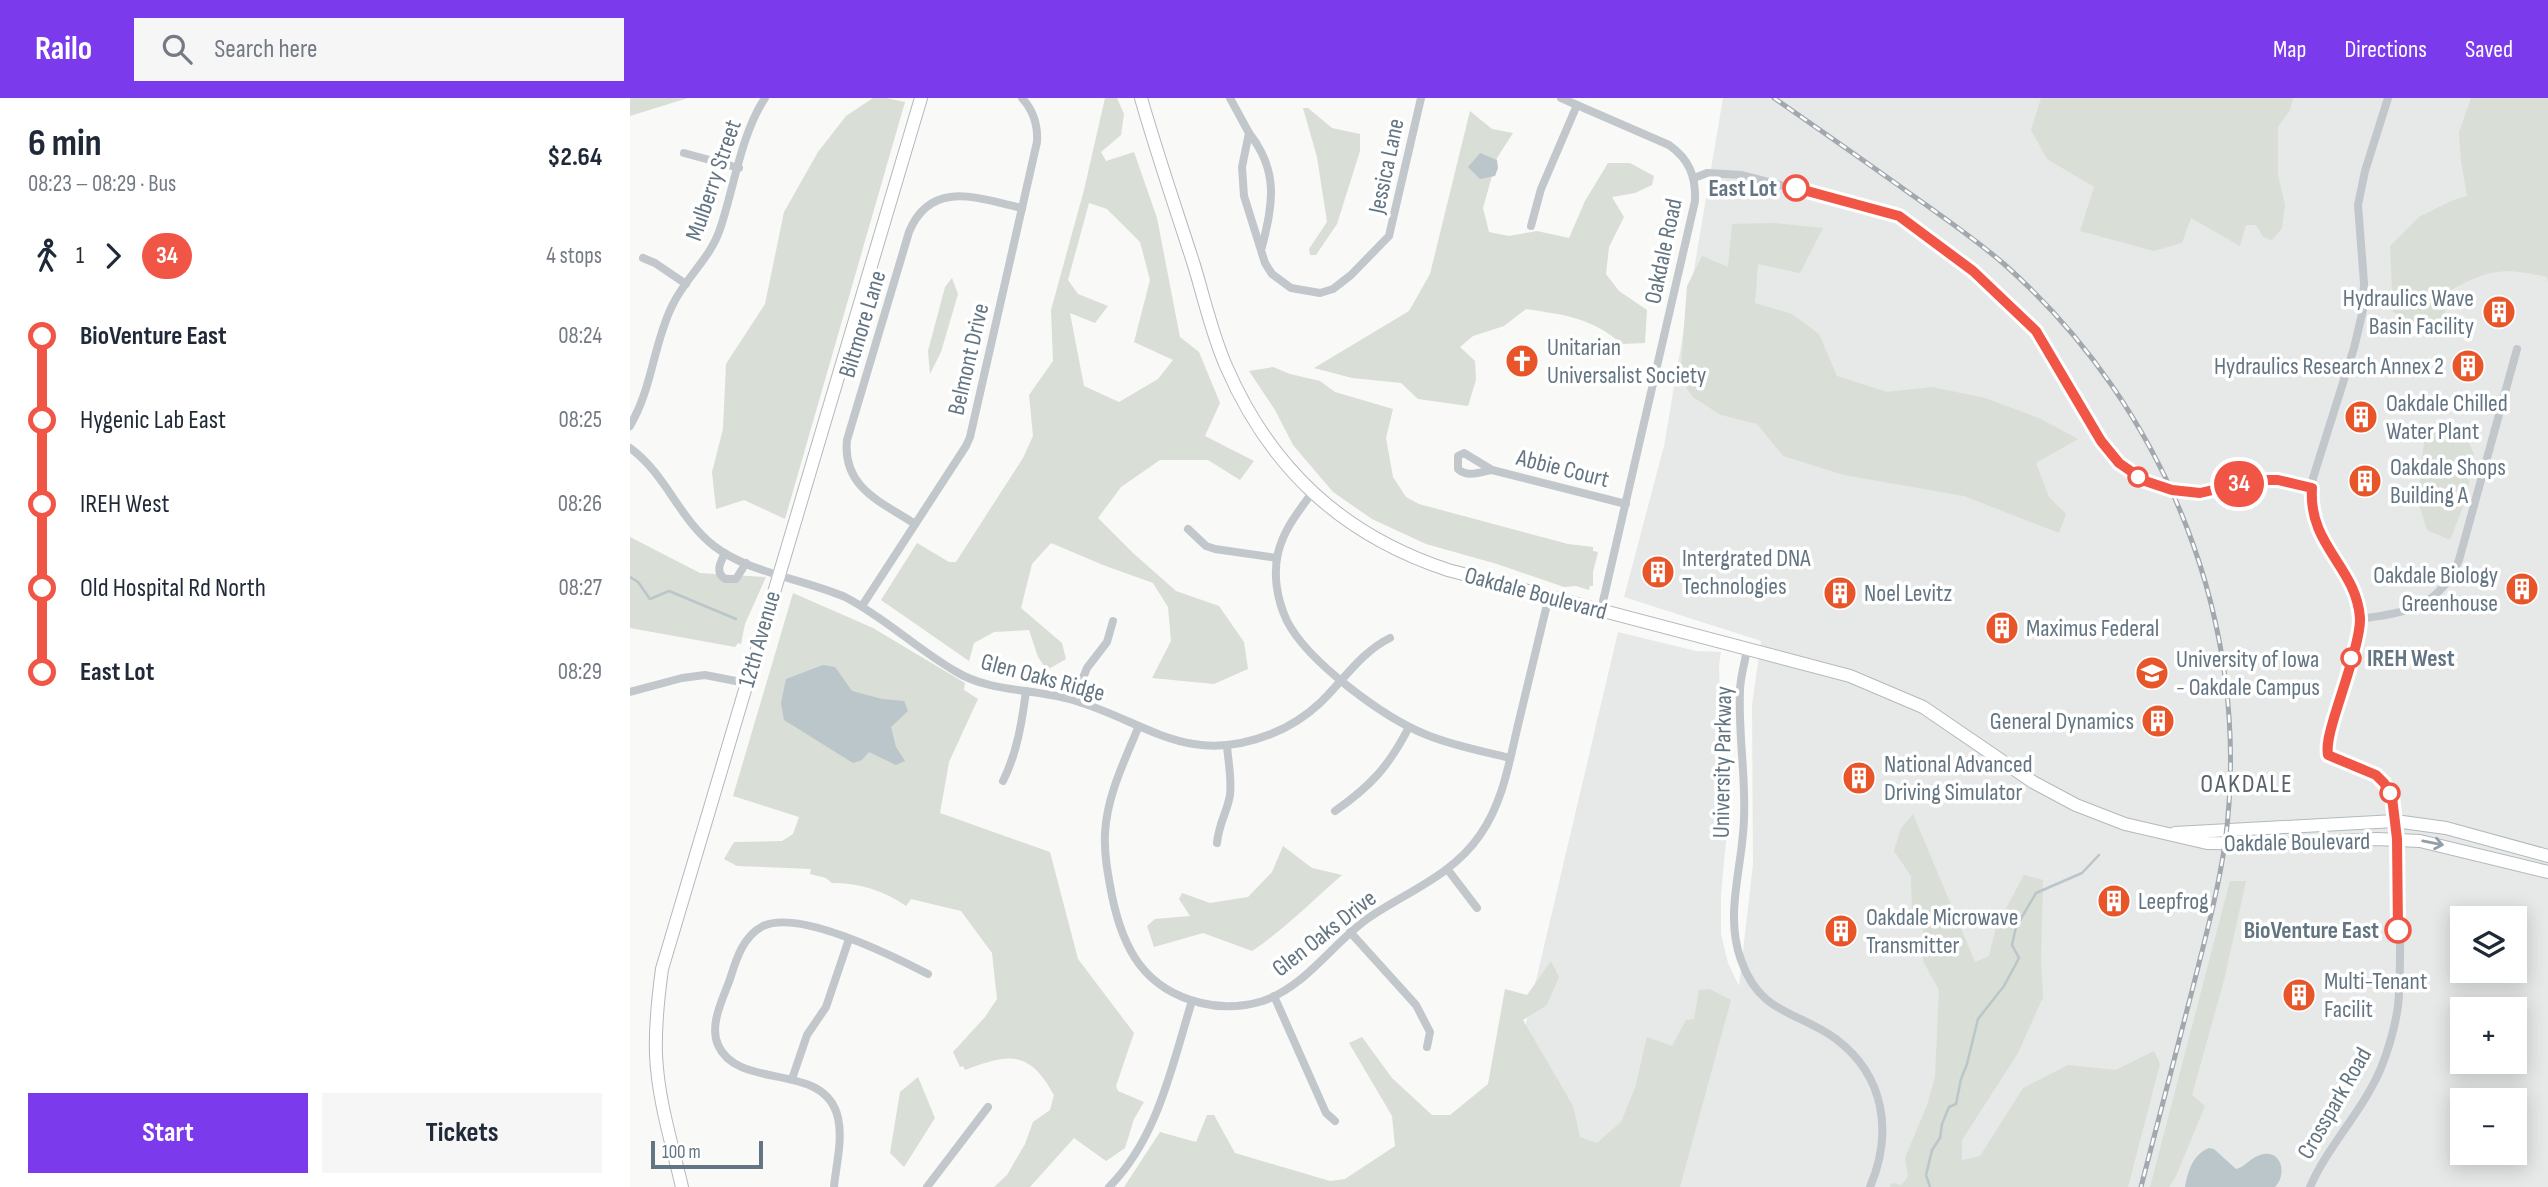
<!DOCTYPE html>
<html lang="en">
<head>
<meta charset="utf-8">
<style>
  :root { --surface:#fff; --page:#f6f6f7; --text:#1f2937; --muted:#747a83; --accent:#7c3aed }
  body { margin:0; font-family:"Sofia Sans Condensed",sans-serif; background:var(--page); color:var(--text); height:100vh; display:flex; flex-direction:column; font-size:26px; white-space:nowrap }
  * { box-sizing:border-box; margin:0 }
  p { font-size:23px; color:var(--muted) }
  .icon { flex:none; width:38px; height:38px; fill:none; stroke:currentColor; stroke-width:2; stroke-linecap:round; stroke-linejoin:round }
  .map { position:relative; flex:1; overflow:hidden }
  .details { display:flex; flex-direction:column; background:var(--surface); width:630px }
  .details>* { flex:none }
  .badge { padding:0 14px; border-radius:23px; font-size:24px; line-height:46px }
  .buttons { position:absolute; left:1820px; top:808px; display:grid; gap:14px }
  .buttons a { display:grid; place-items:center; width:77px; height:77px; border-radius:0px; background:var(--surface); box-shadow:0 4px 18px #0003; font-size:35px }
  .scale { position:absolute; left:21px; bottom:18px; width:112px; box-sizing:border-box; padding-left:7px; border:4px solid #637582; border-top:0; font-size:19px; line-height:24px; white-space:nowrap; color:#637582; -webkit-text-stroke:5px #fff; paint-order:stroke }
  .map>.badge { position:absolute; translate:-50% -50%; box-shadow:0 0 0 4px #fff }
  .legs { display:flex; align-items:center; gap:10px; height:77px; padding:0 28px; font-size:23px }
  .legs p { margin-inline-start:auto }
  .summary { display:flex; align-items:center; justify-content:space-between; height:119px; padding:0 28px }
  h1 { font-size:38px; font-weight:700; line-height:52px }
  .cta { display:flex; gap:14px; margin-top:auto; padding:14px 28px }
  .cta a { flex:1; height:80px; border-radius:0px; background:var(--accent); color:#fff; font-size:28px; font-weight:700; line-height:80px; text-align:center }
  .cta a+a { background:var(--page); color:var(--text) }
  ul { padding:0 28px; list-style:none }
  li { display:flex; align-items:center; gap:24px; height:84px; font-size:26px }
  li i { display:grid; place-items:center; width:10px; height:100%; margin:0 9px; background:currentColor }
  li i::after { content:''; width:18px; height:18px; margin:-9px; border:5px solid; border-radius:50%; background:var(--surface) }
  li p { margin-inline-start:auto }
  li:first-child i { background:linear-gradient(#0000 50%,currentColor 0) }
  li:last-child i { background:linear-gradient(currentColor 50%,#0000 0) }
  header { display:flex; align-items:center; gap:42px; box-sizing:border-box; height:98px; padding:0 35px; background:var(--accent); color:#fff }
  header strong { font-size:33px }
  nav { display:flex; gap:38px; margin-inline-start:auto; font-size:24px }
  .search { width:490px; height:63px; background:var(--page); display:flex; align-items:center; gap:18px; box-sizing:border-box; padding:0 24px; border-radius:0px; color:var(--muted); font-size:26px }
  main { display:flex; flex:1; min-height:0 }
  .map>svg:first-child { display:block }
  .built { fill:#e7e8e8; fill-rule:evenodd }
  .green { fill:#d9ded6; fill-rule:evenodd }
  .water { fill:#bac6ca }
  .lines { fill:none; stroke-linecap:round; stroke-linejoin:round }
  .stream { stroke:#bac6ca; stroke-width:2.5 }
  .secondary-casing { stroke:#b2b9be; stroke-width:14 }
  .street { stroke:#c2c7cb; stroke-width:8 }
  .secondary { stroke:#fff; stroke-width:12 }
  .rail-casing { stroke:#a1a9af; stroke-width:5 }
  .rail { stroke:#fff; stroke-width:2.5; stroke-dasharray:8; stroke-linecap:butt }
  .oneway { stroke:#929ea8 }
  .line-1-casing { stroke:#fff; stroke-width:16 }
  .line-1 { stroke:#f05546; stroke-width:10 }
  .stop-1-dot { fill:#fff; stroke:#f05546; stroke-width:3.5 }
  .labels { text-anchor:middle; stroke-width:7; stroke-linejoin:round; paint-order:stroke }
  .street-label { font-size:24px; fill:#637582; stroke:#fff }
  .stop-label { font-size:24px; font-weight:bold; fill:#637582; stroke:#fff; text-anchor:end }
  .poi-label { font-size:24px; fill:#637582; stroke:#fff; text-anchor:start }
  .neighbourhood-label { font-size:26px; letter-spacing:2px; fill:#56636d; stroke:#fff }
</style>
</head>
<body>
<header>
<strong>Railo</strong>
<div class="search"><svg class="icon" aria-label="search" viewBox="0 0 24 24"><circle cx="10" cy="10" r="6"/><path d="M15 15l6 6"/></svg>Search here</div>
<nav><a>Map</a><a>Directions</a><a>Saved</a></nav>
</header>
<main>
<section class="details">
<div class="summary"><div><h1>6 min</h1><p>08:23 – 08:29 · Bus</p></div><b>$2.64</b></div>
<div class="legs"><svg class="icon" aria-label="walk" viewBox="0 0 24 24"><circle cx="13" cy="4" r="2"/><path d="M13 8l-2 6 4 7M11 14l-3 7M7 12l3-4h3l4 4"/></svg>1<svg class="icon" aria-label="forward" viewBox="0 0 24 24"><path d="M9 5l7 7-7 7"/></svg><b class="badge" style="background:#f05546;color:#fff">34</b><p>4 stops</p></div>
<ul>
<li><i style="color:#f05546"></i><b>BioVenture East</b><p>08:24</p></li>
<li><i style="color:#f05546"></i><span>Hygenic Lab East</span><p>08:25</p></li>
<li><i style="color:#f05546"></i><span>IREH West</span><p>08:26</p></li>
<li><i style="color:#f05546"></i><span>Old Hospital Rd North</span><p>08:27</p></li>
<li><i style="color:#f05546"></i><b>East Lot</b><p>08:29</p></li>
</ul>
<div class="cta"><a>Start</a><a>Tickets</a></div>
</section>
<div class="map">
<svg width="1918" height="1089" viewBox="0 0 1918 1089">
  <rect width="100%" height="100%" fill="#f9f9f7"/>
  <!-- built -->
  <path class="built" d="M1093,0h825v1089h-1064l33,-126 101,-429 78,19 25,1 -2,13 3,106 8,30 -9,93v40l7,29 11,23 14,-122 -1,-159 9,-64 -137,-44 40,-151zM1832,821h53v52h-53zM1832,912h53v52h-53zM1832,1003h53v52h-53z"/>
  <!-- green -->
  <g class="green">
    <polygon points="0,0 58,0 0,18"/>
    <polygon points="243,0 256,0 275,4 155,421 114,402 86,411 82,374 93,331 96,266 135,206 154,114 188,54 216,18"/>
    <path d="M475,0h12l7,16 -3,21 -20,17 5,9 28,-9 23,66 23,119 19,15 21,51 -15,33 49,25 -14,19 -32,-20h-48l-39,27 -23,31 35,35 43,38 43,15 25,36 4,27 -34,15 -62,-6 19,-37 -3,-34 -15,-24 -50,-18 -52,-22 -19,21 -11,44 41,35 4,16 -19,11 -9,-13 -9,-27 -35,2 -20,11 -5,18 -88,-61 36,-57 32,19h7l67,-104 10,-22 -4,-41 24,-34 -2,-51 33,-120zM459,105l18,6 33,33 10,38 -16,62 39,18 -15,19 -39,23 -35,-16 -14,-73 25,10 13,-17 -30,-12 -10,-14z"/>
    <polygon points="1411,0 1663,0 1660,12 1648,29 1648,77 1655,107 1652,130 1642,142 1633,139 1626,127 1616,127 1610,148 1561,120 1552,145 1524,153 1450,133 1464,89 1417,61 1401,32"/>
    <path d="M1841,0h77v184l-1,-5c-43,-10 -58,-8 -96,13l-9,32 -19,4 -30,-14 -3,-66 29,-29 32,-16 16,-5 -6,-35 -2,-29z"/>
    <polygon points="673,10 678,10 702,30 730,36 730,53 707,126 686,157 680,157 679,151 697,124 687,59"/>
    <path d="M840,13l22,18 21,4 -16,25 -14,50 6,24 20,4 28,-5 32,7 16,-37 23,-38h22l24,13 -2,9 -17,8 -23,4 12,20 -15,30 -3,27 13,17 28,19 -2,33 -23,1c-31,-27 -58,-29 -96,-35l-22,17 -31,10 -13,11 15,14 1,19 -8,26 -50,-7 -17,-16 -49,-5 -38,-10 95,-57 21,-37z"/>
    <polygon points="1143,125 1193,130 1170,175 1128,166 1125,205 1162,216 1189,236 1207,278 1257,294 1302,289 1355,300 1409,320 1448,341 1406,365 1419,399 1436,416 1429,435 1334,398 1214,377 1153,358 1127,326 1091,317 1063,299 1050,281 1057,188 1072,158 1098,169 1102,126"/>
    <polygon points="322,180 328,196 311,254 300,276 298,253 315,189"/>
    <polygon points="643,269 660,276 690,283 705,294 763,311 756,340 763,379 776,399 789,406 938,446 963,449 963,453 968,454 963,474 963,488 960,488 959,492 946,488 934,489 867,466 796,446 742,421 703,394 663,347 645,312 619,273"/>
    <polygon points="1802,329 1834,332 1844,357 1836,401 1820,442 1797,432 1788,403 1794,344"/>
    <polygon points="0,439 70,475 136,479 115,526 111,546 108,545 105,549 0,530"/>
    <path d="M163,495l80,35 92,55 -1,7 14,9 -29,63 -9,51 110,39 28,107 56,74 -18,53 2,5 26,11 -10,17 -9,29 -19,13 -32,-23 -44,49h-36l13,-12 18,-31 8,-22 17,-12 4,-15c-25,-46 -45,-41 -89,-25l-2,-4 -3,1 -7,-15 32,-35 12,-18 -5,-46 -31,-42 -50,-12 -5,7c-22,-16 -48,-23 -74,-23l-6,-5 -16,-4 1,-5 -74,-3 -13,-7 10,-17 48,-1 11,-7 6,-17 -66,-21z"/>
    <polygon points="1283,716 1345,864 1359,858 1366,829 1394,777 1413,782 1411,863 1413,899 1388,955 1332,1042 1332,1062 1350,1058 1393,990 1438,967 1486,972 1524,953 1530,966 1498,1089 1260,1089 1262,1085 1271,1087 1278,1079 1275,1060 1297,1007 1305,979 1309,892 1293,863 1293,831 1282,816 1281,778 1264,753 1271,730"/>
    <path d="M653,748l29,22 30,7c-30,26 -57,54 -90,76l-49,-18 -49,14 -7,-21 8,-7 35,-3 -11,-17 3,-6 28,10 38,-6 24,-25z"/>
    <polygon points="1600,783 1616,783 1594,882 1562,997 1575,1008 1546,1078 1539,1089 1520,1089"/>
    <polygon points="921,863 929,879 917,907 893,922 943,1008 950,1039 967,1045 991,1024 1005,990 1017,939 1042,948 1056,922 1064,921 1069,892 1079,891 1101,902 1050,1089 494,1089 530,1034 566,1044 577,1017 584,1017 605,1055 700,1083 715,1081 765,1048 762,1018 719,945 732,939 762,980 802,1017 820,1017 858,986 875,891 897,897"/>
    <polygon points="288,979 305,1020 274,1069 260,1055 270,994"/>
  </g>
  <!-- water -->
  <g class="water">
    <polygon points="850,55 867,62 868,70 865,78 850,81 838,69"/>
    <polygon points="193,567 205,569 222,593 252,601 274,603 278,613 261,629 266,649 275,663 266,667 239,654 232,662 223,665 154,622 151,605 156,581"/>
    <path d="M1579,1050l5,1 22,20c9,-2 14,-11 24,-14 21,-7 28,19 15,32h-90c3,-16 8,-33 24,-39z"/>
  </g>
  <g class="lines">
    <!-- stream -->
    <g class="stream">
      <polyline points="0,479 8,484 20,501 39,493 106,521"/>
      <polyline points="1300,1089 1296,1077 1302,1052 1310,1040 1312,1026 1319,1009 1326,1006 1331,981 1337,966 1348,921 1374,888 1389,860 1382,847 1386,829 1406,795 1452,775 1469,757"/>
    </g>
    <defs>
      <g id="secondary">
        <path d="M511,0c16,56 35,111 53,167 10,33 18,69 32,101 44,102 116,169 222,204l402,106 73,31 110,75 43,23 49,19 82,19 85,1 85,-5 43,2 128,31"/>
        <polyline points="1545,735 1765,723 1816,730 1918,758"/>
        <path d="M52,1089c-10,-43 -24,-87 -26,-132 -1,-29 2,-57 6,-86l259,-871"/>
      </g>
    </defs>
    <!-- secondary casing -->
    <use href="#secondary" class="secondary-casing"/>
    <!-- street -->
    <g class="street">
      <polyline points="600,0 619,35 612,69 614,98 635,165 642,176 661,190 690,195 703,191 721,177 759,138 791,0"/>
      <path d="M931,0l108,47c20,14 27,31 26,56l-94,409"/>
      <path d="M619,35c30,38 24,70 13,114"/>
      <polyline points="54,55 109,70"/>
      <polyline points="1064,80 1077,75 1112,77 1269,118 1343,173 1406,232 1471,343 1489,365 1515,383 1542,392 1570,395 1626,382 1648,382 1682,390"/>
      <polyline points="901,128 911,91 947,7"/>
      <polyline points="13,160 25,165 56,186"/>
      <path d="M0,328c23,-40 23,-81 42,-120 13,-28 38,-47 48,-77 14,-41 21,-95 45,-131"/>
      <path d="M0,350c36,26 49,71 84,98 35,27 90,33 131,51 39,20 72,52 110,74 35,22 79,17 118,29 74,22 114,67 198,34 18,-7 35,-18 49,-31 23,-22 41,-51 70,-65"/>
      <path d="M862,372c-12,2 -24,8 -34,-1v-13l6,-3 28,17 134,34"/>
      <path d="M682,395c-14,19 -28,36 -34,60 -5,22 -1,47 9,68 21,41 97,97 140,114 27,11 55,16 83,23"/>
      <path d="M285,426c-33,-22 -73,-36 -68,-84l62,-208c22,-54 71,-33 113,-24"/>
      <polyline points="558,431 576,448 585,451 647,460"/>
      <path d="M95,455c-5,10 -10,19 0,26h11l10,-16"/>
      <path d="M232,508l104,-160 4,-9 67,-295c1,-17 -3,-31 -15,-44"/>
      <path d="M1730,521c48,-7 79,-11 99,-59l58,-211"/>
      <path d="M1117,551c-2,14 -7,28 -7,42 -2,42 6,85 4,127 -1,48 -20,96 -3,142 19,55 57,51 95,79 49,37 57,94 34,148"/>
      <polyline points="0,594 52,580 75,577 116,585"/>
      <polyline points="444,602 457,570 477,544 483,523"/>
      <path d="M508,630c-14,34 -31,68 -33,105 -1,22 3,42 7,63 11,53 32,93 89,107 20,5 42,4 62,-2 43,-15 68,-56 104,-82 39,-27 85,-43 113,-84 23,-33 29,-72 38,-110 10,-43 21,-86 31,-129"/>
      <path d="M373,683c14,-28 19,-59 23,-90"/>
      <path d="M705,713c36,-25 54,-45 74,-84"/>
      <path d="M587,745c2,-21 10,-30 13,-48 2,-16 -2,-34 -3,-50"/>
      <polyline points="818,772 847,810"/>
      <polyline points="720,834 786,907 800,934 797,949"/>
      <polyline points="644,898 696,1015 705,1023"/>
      <polyline points="162,981 177,937 196,909 219,841"/>
      <path d="M204,1089c2,-22 9,-47 4,-69 -13,-58 -99,-26 -120,-73 -9,-21 5,-46 12,-66 6,-19 13,-43 33,-53 37,-17 130,30 165,48"/>
      <polyline points="297,1089 358,1009"/>
      <path d="M479,1089c49,-49 63,-122 83,-186"/>
      <path d="M1680,1089c19,-43 53,-76 71,-119 8,-20 14,-41 17,-62 4,-32 3,-195 -10,-218 -12,-19 -36,-23 -55,-30l-5,-3 -1,-5 33,-122 -4,-31 -41,-73 -4,-17 2,-29 41,-130 9,-38 1,-27 -6,-78 7,-34 23,-73"/>
    </g>
    <!-- secondary -->
    <use href="#secondary" class="secondary"/>
    <defs>
      <path id="rail" d="M1144,0c46,32 92,64 138,97 31,22 63,44 92,69 163,144 250,363 221,579 -7,49 -20,96 -32,144 -17,67 -35,133 -52,200"/>
    </defs>
    <!-- rail casing -->
    <use href="#rail" class="rail-casing"/>
    <!-- rail -->
    <use href="#rail" class="rail"/>
  </g>
  <!-- one-way arrows -->
  <defs><path id="oneway-shaft" d="M-6 0H5M1.5-3L5.5 0L1.5 3" fill="none" stroke-width="1.6" stroke-linecap="round" stroke-linejoin="round" transform="scale(1.75)"/></defs>
  <use class="oneway" href="#oneway-shaft" transform="translate(1803 745) rotate(11)"/>
  <g class="lines">
    <defs>
      <path id="line-1" d="M1166,90l103,28 74,55 63,60 65,110 18,22 26,18 27,9 28,3 56,-13h22l34,8c-4,58 44,78 48,130 1,21 -19,76 -26,100 -3,11 -8,25 -6,37l48,20 8,8 8,14 5,42 1,91"/>
    </defs>
    <!-- line-1 casing -->
    <use href="#line-1" class="line-1-casing"/>
    <!-- line-1 -->
    <use href="#line-1" class="line-1"/>
  </g>
  <!-- icons -->
  <defs>
    <symbol id="building-disc" viewBox="-11 -11 22 22"><circle r="9.5" fill="#e75529" stroke="#fff"/><path d="M-4-6H4V6H1V3H-1V6H-4ZM-2.5-4.3h1.7v1.8h-1.7ZM.8-4.3h1.7v1.8H.8ZM-2.5-1h1.7V.8h-1.7ZM.8-1h1.7V.8H.8Z" fill="#fff"/></symbol>
    <symbol id="church-disc" viewBox="-11 -11 22 22"><circle r="9.5" fill="#e75529" stroke="#fff"/><path d="M-1.2-6h2.4v3.5h3.3v2.4h-3.3V6h-2.4V-.1h-3.3v-2.4h3.3Z" fill="#fff"/></symbol>
    <symbol id="university-disc" viewBox="-11 -11 22 22"><circle r="9.5" fill="#e75529" stroke="#fff"/><path d="M0-5L7-2L0 1L-7-2ZM-4 1L0 2.5L4 1V4Q0 6-4 4Z" fill="#fff"/></symbol>
  </defs>
  <g fill-rule="evenodd">
    <use href="#building-disc" x="1850" y="195" width="38" height="38"/>
    <use href="#church-disc" x="873" y="244" width="38" height="38"/>
    <use href="#building-disc" x="1819" y="249" width="38" height="38"/>
    <use href="#building-disc" x="1712" y="300" width="38" height="38"/>
    <use href="#building-disc" x="1716" y="364" width="38" height="38"/>
    <use href="#building-disc" x="1009" y="455" width="38" height="38"/>
    <use href="#building-disc" x="1873" y="472" width="38" height="38"/>
    <use href="#building-disc" x="1191" y="476" width="38" height="38"/>
    <use href="#building-disc" x="1353" y="511" width="38" height="38"/>
    <use href="#university-disc" x="1503" y="556" width="38" height="38"/>
    <use href="#building-disc" x="1509" y="604" width="38" height="38"/>
    <use href="#building-disc" x="1210" y="661" width="38" height="38"/>
    <use href="#building-disc" x="1465" y="784" width="38" height="38"/>
    <use href="#building-disc" x="1192" y="814" width="38" height="38"/>
    <use href="#building-disc" x="1650" y="878" width="38" height="38"/>
  </g>
  <!-- markers -->
  <g class="stop-1-dot">
    <circle cx="1166" cy="90" r="12"/>
    <circle cx="1508" cy="379" r="9"/>
    <circle cx="1721" cy="560" r="9"/>
    <circle cx="1760" cy="695" r="9"/>
    <circle cx="1768" cy="832" r="12"/>
  </g>
  <g class="labels">
    <!-- street labels -->
    <g class="street-label">
      <text transform="translate(756 68) rotate(-78)" y="8">Jessica Lane</text>
      <text transform="translate(83 82) rotate(-71)" y="8">Mulberry Street</text>
      <text transform="translate(1033 153) rotate(-78)" y="8">Oakdale Road</text>
      <text transform="translate(232 226) rotate(-73)" y="8">Biltmore Lane</text>
      <text transform="translate(338 261) rotate(-77)" y="8">Belmont Drive</text>
      <text transform="translate(933 370) rotate(14)" y="8">Abbie Court</text>
      <text transform="translate(906 495) rotate(15)" y="8">Oakdale Boulevard</text>
      <text transform="translate(129 541) rotate(-74)" y="8">12th Avenue</text>
      <text transform="translate(413 579) rotate(15)" y="8">Glen Oaks Ridge</text>
      <text transform="translate(1092 664) rotate(-89)" y="8">University Parkway</text>
      <text transform="translate(1667 744) rotate(-1)" y="8">Oakdale Boulevard</text>
      <text transform="translate(694 835) rotate(-38)" y="8">Glen Oaks Drive</text>
      <text transform="translate(1704 1005) rotate(-60)" y="8">Crosspark Road</text>
    </g>
    <!-- stop labels -->
    <g class="stop-label">
      <text x="1147" y="98">East Lot</text>
      <text x="1737" y="568" text-anchor="start">IREH West</text>
      <text x="1749" y="840">BioVenture East</text>
    </g>
    <!-- poi labels -->
    <g class="poi-label">
      <text x="1844" y="208" text-anchor="end">Hydraulics Wave<tspan x="1844" dy="28">Basin Facility</tspan></text>
      <text x="917" y="257">Unitarian<tspan x="917" dy="28">Universalist Society</tspan></text>
      <text x="1814" y="276" text-anchor="end">Hydraulics Research Annex 2</text>
      <text x="1756" y="313">Oakdale Chilled<tspan x="1756" dy="28">Water Plant</tspan></text>
      <text x="1760" y="377">Oakdale Shops<tspan x="1760" dy="28">Building A</tspan></text>
      <text x="1052" y="468">Intergrated DNA<tspan x="1052" dy="28">Technologies</tspan></text>
      <text x="1868" y="485" text-anchor="end">Oakdale Biology<tspan x="1868" dy="28">Greenhouse</tspan></text>
      <text x="1234" y="503">Noel Levitz</text>
      <text x="1396" y="538">Maximus Federal</text>
      <text x="1546" y="569">University of Iowa<tspan x="1546" dy="28">- Oakdale Campus</tspan></text>
      <text x="1504" y="631" text-anchor="end">General Dynamics</text>
      <text x="1254" y="674">National Advanced<tspan x="1254" dy="28">Driving Simulator</tspan></text>
      <text x="1508" y="811">Leepfrog</text>
      <text x="1236" y="827">Oakdale Microwave<tspan x="1236" dy="28">Transmitter</tspan></text>
      <text x="1694" y="891">Multi-Tenant<tspan x="1694" dy="28">Facilit</tspan></text>
    </g>
    <!-- neighbourhood labels -->
    <g class="neighbourhood-label">
      <text x="1617" y="694">OAKDALE</text>
    </g>
  </g>
</svg>
<div class="buttons">
<a><svg class="icon" aria-label="layers" viewBox="0 0 24 24"><path d="M12 4l9 5-9 5-9-5zM3 14l9 5 9-5"/></svg></a>
<a>+</a>
<a>−</a>
</div>
<div class="scale">100 m</div>
<b class="badge" style="left:1609px;top:386px;background:#f05546;color:#fff">34</b>
</div>
</main>
</body>
</html>
